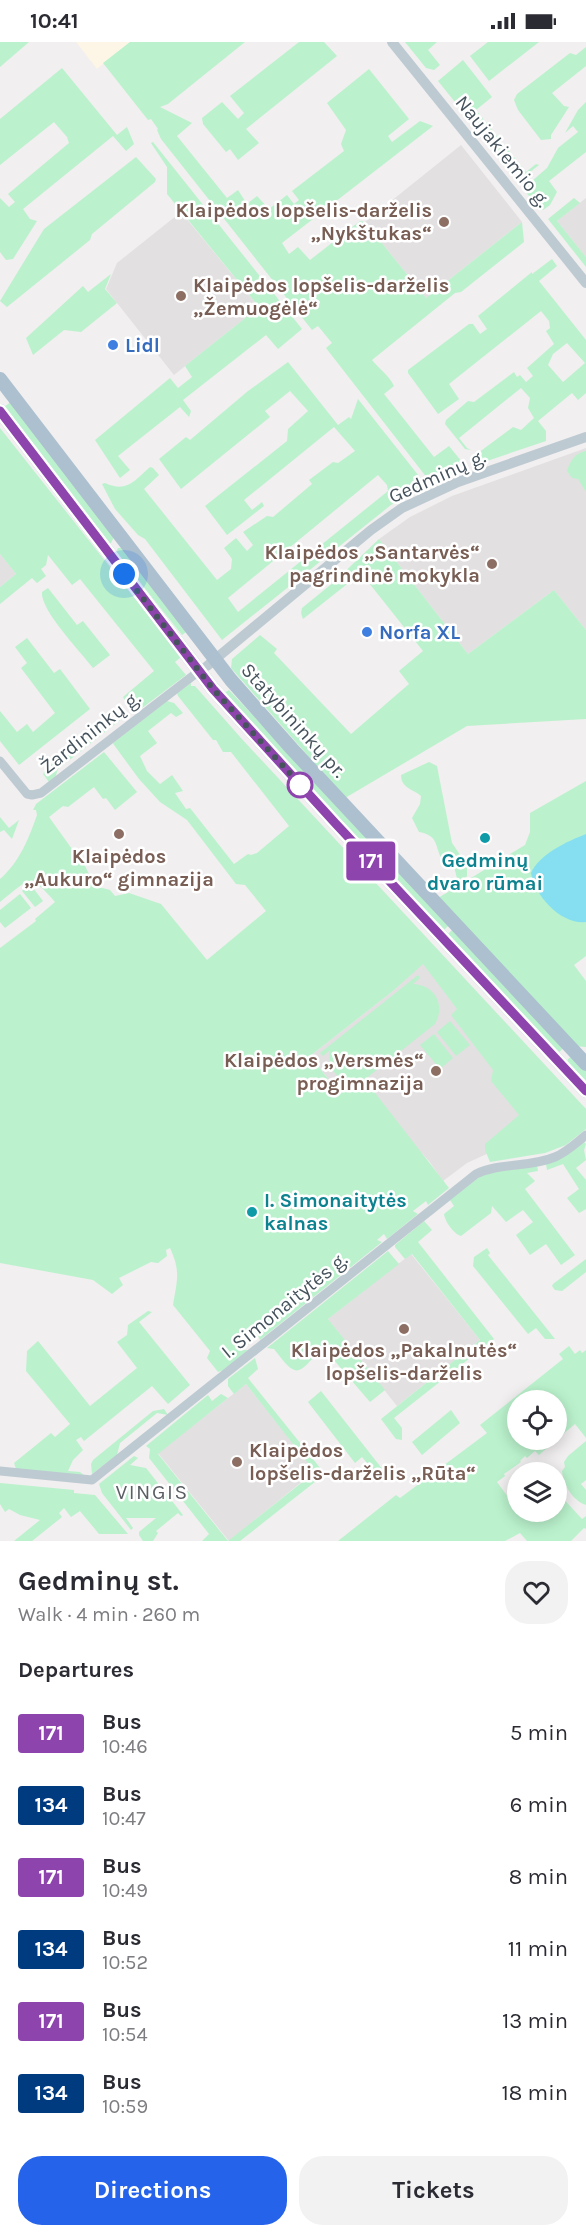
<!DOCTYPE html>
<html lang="en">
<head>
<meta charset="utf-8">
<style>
  :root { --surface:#fff; --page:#f2f2f3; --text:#2b2b33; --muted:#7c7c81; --accent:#2563eb }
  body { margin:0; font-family:Karla,sans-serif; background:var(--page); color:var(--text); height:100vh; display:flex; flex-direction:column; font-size:22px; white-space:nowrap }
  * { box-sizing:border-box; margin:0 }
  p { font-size:20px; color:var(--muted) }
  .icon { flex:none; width:33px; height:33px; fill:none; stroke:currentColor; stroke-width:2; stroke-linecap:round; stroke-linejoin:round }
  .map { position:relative; height:1499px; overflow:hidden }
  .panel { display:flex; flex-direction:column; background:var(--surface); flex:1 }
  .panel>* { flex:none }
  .badge { padding:0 12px; border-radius:4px; font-size:21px; line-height:39px }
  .buttons { position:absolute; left:507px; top:1348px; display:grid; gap:12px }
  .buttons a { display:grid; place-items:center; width:60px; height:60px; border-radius:50%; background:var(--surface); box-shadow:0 3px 15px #0003; font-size:30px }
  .you { position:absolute; width:30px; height:30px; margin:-15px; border:4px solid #fff; border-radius:50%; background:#1a73e8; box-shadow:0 0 0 9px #1a73e833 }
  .map>.badge { position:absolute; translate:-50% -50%; box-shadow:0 0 0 3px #fff }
  h2 { padding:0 18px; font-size:22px; line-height:54px }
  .round { display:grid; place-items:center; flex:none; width:63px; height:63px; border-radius:24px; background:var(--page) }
  .head { display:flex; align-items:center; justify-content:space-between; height:102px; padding:0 18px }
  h1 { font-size:28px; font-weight:700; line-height:45px }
  .primary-button { display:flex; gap:12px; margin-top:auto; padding:12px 18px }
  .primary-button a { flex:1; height:69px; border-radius:24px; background:var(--accent); color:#fff; font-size:24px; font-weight:700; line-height:69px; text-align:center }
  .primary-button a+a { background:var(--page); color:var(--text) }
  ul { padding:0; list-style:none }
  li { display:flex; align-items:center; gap:18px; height:72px; padding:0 18px }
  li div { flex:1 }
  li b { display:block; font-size:22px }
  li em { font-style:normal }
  li .badge { min-width:66px; font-weight:700; text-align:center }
  .status { display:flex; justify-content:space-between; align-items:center; height:42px; padding:0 30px; background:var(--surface); direction:ltr }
  .status svg { height:16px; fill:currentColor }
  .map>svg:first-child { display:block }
  .commercial { fill:#fdf6e7 }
  .education { fill:#e3e0e1 }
  .green { fill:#bbf2cd; fill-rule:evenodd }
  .water { fill:#85dff1 }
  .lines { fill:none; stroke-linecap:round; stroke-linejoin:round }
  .minor { stroke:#becad2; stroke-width:9 }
  .tertiary { stroke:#becad2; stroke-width:10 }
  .primary { stroke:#adc0cf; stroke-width:14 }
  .line-casing { stroke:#fff; stroke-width:14 }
  .line { stroke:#8e44ad; stroke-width:9 }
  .walk { stroke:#46535d; stroke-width:6; stroke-dasharray:0 10.8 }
  .education-dot { fill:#8d6e63; stroke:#fff; stroke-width:2 }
  .shop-dot { fill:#3f7fe0; stroke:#fff; stroke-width:2 }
  .stop-dot { fill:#fff; stroke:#8e44ad; stroke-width:3 }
  .culture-dot { fill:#0f9aa8; stroke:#fff; stroke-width:2 }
  .labels { text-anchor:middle; stroke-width:5; stroke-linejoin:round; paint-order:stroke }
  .street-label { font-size:20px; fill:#46535d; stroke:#fff }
  .education-label { font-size:20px; font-weight:bold; fill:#785e54; stroke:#fff; text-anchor:end }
  .shop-label { font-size:20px; font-weight:bold; fill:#366cbe; stroke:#fff; text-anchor:start }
  .culture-label { font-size:20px; font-weight:bold; fill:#0d838f; stroke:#fff }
  .neighbourhood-label { font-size:21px; letter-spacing:1.5px; fill:#5b5f64; stroke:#fff }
</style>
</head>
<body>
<div class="status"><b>10:41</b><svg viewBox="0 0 49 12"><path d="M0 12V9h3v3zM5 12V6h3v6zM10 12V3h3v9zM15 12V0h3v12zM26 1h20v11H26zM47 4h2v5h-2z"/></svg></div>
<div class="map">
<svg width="586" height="1499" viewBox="0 0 586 1499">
  <rect width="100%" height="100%" fill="#f1efef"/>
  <!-- commercial -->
  <polygon class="commercial" points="76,0 130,0 97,27"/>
  <!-- education -->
  <g class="education">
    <polygon points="461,103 522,180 426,256 365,180"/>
    <polygon points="586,156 586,215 557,179"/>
    <polygon points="181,170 259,265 174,333 106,247 117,221"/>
    <polygon points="586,406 586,588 554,548 468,612 379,497 410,475 452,454"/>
    <polygon points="0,512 16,532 0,545"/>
    <polygon points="423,921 586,1067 586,1075 491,1110 467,1121 443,1139 429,1119 362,1046 336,1047 310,1014 393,949"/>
    <polygon points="411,1212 480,1298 397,1364 328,1277"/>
    <polygon points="246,1342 315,1429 229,1499 158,1411"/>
  </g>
  <!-- green -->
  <g class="green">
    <polygon points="0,0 29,0 0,25"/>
    <path d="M130,0h115l-77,62 -8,3 32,16 -15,13 50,62 11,-8 9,14 10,-8 12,13 18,-14 7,9 5,-4 -7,-9 52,-40 -3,-7 5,-14 -19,-27 42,-34 40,50 -21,17 4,6 28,-21 13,5 -151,117 7,11 9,-7 12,13 50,-39 5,1 61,76 96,-76 2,20 -63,50 -6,1 -83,67c8,10 16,14 22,26l-10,8 50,63 15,-11 18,22 -36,15 -105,-135 6,-5 -14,-17 -6,4 -151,-191 -4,-9 1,-1 -7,-10 -3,1 -45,-57z"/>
    <polygon points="299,0 324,0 337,14 246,87 259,101 238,118 230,107 226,110 203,82 202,76 222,60 238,77 244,71 230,54"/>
    <polygon points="405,0 437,0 428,8 440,23 434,28 426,26"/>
    <polygon points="488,0 539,0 489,39 470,14"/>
    <polygon points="586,5 586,24 552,51 564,64 569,65 551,93 551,97 541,98 518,68 514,58 517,52 570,11 576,13"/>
    <polygon points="463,18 492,55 476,68 526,130 536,122 539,123 520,138 517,137 438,39"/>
    <polygon points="62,26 117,93 127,85 134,102 126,109 113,94 23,167 30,177 37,179 13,217 6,218 0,210 0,156 9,165 15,160 8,152 69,101 67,95 54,80 0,123 0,77"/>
    <polygon points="586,60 586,110 549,139 557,150 550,163 543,168 540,167 524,148 525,145 547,126 558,106 578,90 573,84 565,91 578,68"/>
    <polygon points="153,100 302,287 278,307 266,293 183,358 191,369 189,375 180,365 118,414 130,428 120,436 95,398 170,336 178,346 192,335 185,324 259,265 167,152 167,125 151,101"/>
    <polygon points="136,115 156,137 155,140 92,192 90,198 7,265 0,259 44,187"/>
    <polygon points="574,156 580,161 557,179 586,215 586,225 548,177"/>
    <path d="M552,217l5,7 -18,15 47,59v53l-8,7 -6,-7 -34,28 8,10v10l-68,23 -3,-5 3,-6 35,-26 8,3 13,-12 -6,-10 2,-10 -9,-10 -62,50 8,10 4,2 -6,-1 -20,-25 1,-4 22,-19 6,1 40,-30 3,5 3,-2 6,7 7,-6 -6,-8 27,-24 -8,-13 4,-3 -1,-7 -8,-10 -92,73 10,15 -21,15 -30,-41v-3l61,-46h4l7,10 7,-5 -9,-13 54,-44v2zM567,301l18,20 -22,19 -15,-17 5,-11z"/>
    <polygon points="111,232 105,247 117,261 81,290 64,288 33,313 26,296 83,244 88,250"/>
    <path d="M288,320l50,63 11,-8 2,2 7,-20 68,86 -35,20 -169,135 -77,-101 -7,-4 -23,-26 -13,-25 3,-1c22,10 29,-2 45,-16l3,1 6,7 -15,14 73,91 14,-11 1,-10 -8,-11 12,-10 11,13 6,-6 -10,-13 24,-16 6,1 39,-33 -3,-4 24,-18 5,1 17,-12 -21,-24 -90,73 8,10 10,-8 2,4 -37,29 -22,-29 82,-65 1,-12 20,-18 -18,-20 -25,20 5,6 -89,72 -22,-30 27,-22 4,3 58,-49zM378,433l9,10 1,6 -150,121 -10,-14z"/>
    <polygon points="12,359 114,495 111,501 109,501 4,365"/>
    <polygon points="0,386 181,615 175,620 186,633 134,672 123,655 154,629 80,537 72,543 48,513 46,523 41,527 46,534 37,541 32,536 0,562 0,545 16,532 0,512"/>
    <path d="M586,409v41l-8,-13 -6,-1 -5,-7c3,-10 8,-18 19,-20z"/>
    <polygon points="379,497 468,612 554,548 586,588 586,677 467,684 345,756 231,626 232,617 260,593 277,607 274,611 351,692 409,642 399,629 423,609 361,531 303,577 301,571 302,566 334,540"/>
    <polygon points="118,506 123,506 186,590 182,593 116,510"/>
    <path d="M48,546l29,37 6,-4 27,34 -17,13c-12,-16 -53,-58 -51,-76z"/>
    <polygon points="27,596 54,631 60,627 90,667 19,723 0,699 0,669 17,690 27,682 33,690 55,671 21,626 27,621 15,605"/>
    <path d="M191,641v3h4l46,52 345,371v20l-20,16 -21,8 -55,9 -5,-12v-6l34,-29 -28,-34 2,-11 -42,-55 6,-6 -34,-45 -30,27 -83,65 26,33 19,1 14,-5 80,103 -21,17 -2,-4 -13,10 5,3 -31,25 -3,-5 -7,6 5,2 -122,98 -2,-4 -17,14h7l-24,20 -6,2 -11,-14 3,-7 -37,-46c4,-25 8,-33 -3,-57l-4,2 1,6 -9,7 -7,-1 -32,16 4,7 -11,9 -19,-14 -93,-17v-315l36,-27 -1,-2 20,-17c-26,-30 -26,-23 -55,0v-23c19,-16 29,-41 37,-64l-1,-5h-3l3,-6 68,-52 33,40 -22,18 -9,-12 -3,1 -9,-12 -26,20 -5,-1 -14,11 28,39 5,4 13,26 15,4 5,6 14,-3 32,11 46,56 59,-49 -21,-26 -9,-1 -49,-64 -27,-18 -21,-23 -25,-34 -1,-2 54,-42 7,2 9,10 -7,4 -5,-4 -23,18 9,12 -17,13 7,15 13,13 12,-9 11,16 -8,2 11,16 4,-1 44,56 14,-10 3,1 6,-2 32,-27 -58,-74h-8l-7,-12h-3l-35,-44 -1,-3z"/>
    <polygon points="229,648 450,882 443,889 224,651"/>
    <polygon points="120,669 124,675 58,727 55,736 49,740 43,732 47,726"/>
    <path d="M429,720l8,4 15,77 15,22v11l-5,6 -5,-3c-2,-9 -2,-15 -12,-16 -12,-13 -3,-27 -26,-31l-7,-14 8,-14 1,-8c-8,-7 -20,-8 -20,-21z"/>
    <polygon points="586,739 586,914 574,923 586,939 586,1005 573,1004 438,856 525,803 530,790 530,771"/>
    <polygon points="0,775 9,786 19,778 12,797 4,788 0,790"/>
    <polygon points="30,842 43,859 35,865 22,849"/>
    <polygon points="20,852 31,866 5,886 0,880 0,868"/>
    <polygon points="454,886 563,1006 558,1012 447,893"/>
    <path d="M418,933l2,3 -7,6c22,1 33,21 22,40l-71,56c-21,7 -38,-8 -34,-30l-7,6 -3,-3z"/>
    <polygon points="450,979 470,1003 456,1014 437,990"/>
    <polygon points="434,992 453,1016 440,1027 420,1003"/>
    <polygon points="571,1015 586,1028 586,1042 567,1021 568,1017"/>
    <polygon points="584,1100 586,1102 584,1108 586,1118 576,1126 586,1138 586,1167 579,1171 567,1156 579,1147 563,1122 547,1128 546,1122"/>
    <path d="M537,1123l1,6 -11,2 8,8 -10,8 50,66 -14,10 -15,-21 -16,11 -14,-20 17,-13 -10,-12 -17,12 -14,-16 -1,7 -30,23c-7,-2 -16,-14 -17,-22l10,-8 -4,-6 29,-23 16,-6z"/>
    <polygon points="424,1179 432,1188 418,1200 494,1297 394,1376 402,1386 402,1398 396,1397 381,1377 480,1298 412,1212 405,1217 395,1205 395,1203"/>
    <polygon points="487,1206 490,1211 488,1213 555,1297 545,1297 536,1286 528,1292 473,1224 474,1215"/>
    <path d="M388,1209l11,13 -71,55 57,71 -15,12 -43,-50 -3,2 -3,-5c-24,27 -24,30 -47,0l-7,-1z"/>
    <polygon points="586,1217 586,1230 562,1249 555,1248 552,1244 553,1242"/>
    <polygon points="148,1269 152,1270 139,1280 190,1343 168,1362 152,1344 84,1399 81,1395 76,1398 83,1408 73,1418 68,1429 80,1430 85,1434 16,1427 14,1421 51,1391 55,1395 70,1382 26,1329 27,1309 38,1299 90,1364 137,1326 117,1300 127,1293 128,1283"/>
    <polygon points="569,1304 575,1312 580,1308 582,1311 586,1308 586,1396 575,1382 557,1397 556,1359 518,1359 518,1398 556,1398 539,1413 535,1409 527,1416 525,1414 520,1419 521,1420 504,1432 505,1434 497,1440 508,1455 513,1451 517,1456 518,1470 556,1470 557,1452 559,1452 582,1477 586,1474 586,1487 584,1486 571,1499 527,1499 520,1491 505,1499 338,1499 396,1453 400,1456 487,1391 480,1383 563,1317 559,1312"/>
    <polygon points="255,1316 258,1327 248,1336 325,1432 240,1499 202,1499 209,1492 149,1416 150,1407 146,1404 208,1353 212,1359 221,1352 228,1356 158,1412 228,1499 315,1430 246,1342 234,1352 228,1344 228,1337"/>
    <polygon points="321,1349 387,1433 378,1434 362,1415 355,1421 308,1360"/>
    <polygon points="164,1367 168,1373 157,1371 120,1401 117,1413 92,1432 91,1422 93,1418 153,1369"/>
    <polygon points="451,1368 460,1381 422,1413 412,1400"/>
    <path d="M586,1399v39l-5,4 5,6v15c-13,-4 -23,-21 -24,-34l3,-4 -1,-5 4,-6z"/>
    <polygon points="134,1414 138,1416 130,1423 146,1426 183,1473 181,1474 178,1471 156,1489 158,1491 153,1499 143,1499 139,1493 139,1490 156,1476 126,1476 133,1486 131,1488 102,1451 99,1442"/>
    <polygon points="0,1441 74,1448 74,1451 95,1453 128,1492 99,1492 80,1469 71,1475 64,1466 59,1471 62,1475 32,1499 14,1499 40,1478 20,1473 9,1467 5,1470 0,1462"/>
  </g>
  <!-- water -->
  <path class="water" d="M586,792v88c-25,3 -51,-26 -55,-49 8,-19 37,-32 55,-39z"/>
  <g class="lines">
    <!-- minor -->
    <g class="minor">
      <polyline points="0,719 27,752 32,753 41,751 203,626"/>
      <path d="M0,1429l92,9 384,-306c25,-12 53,-6 79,-17 12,-5 21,-14 31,-22"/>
    </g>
    <!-- tertiary -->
    <g class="tertiary">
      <polyline points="392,0 586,241"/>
      <polyline points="207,624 371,488 402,466 458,440 586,395"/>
    </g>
    <!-- primary -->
    <g class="primary">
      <polyline points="0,337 231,638 292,707 586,1022"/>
      <polyline points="0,369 213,647 336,782 586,1049"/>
    </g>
  </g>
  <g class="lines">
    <defs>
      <polyline id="line" points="0,369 213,647 336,782 586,1049"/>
    </defs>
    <!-- line casing -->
    <use href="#line" class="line-casing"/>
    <!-- line -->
    <use href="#line" class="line"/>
    <!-- walk -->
    <polyline class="walk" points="124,532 213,647 305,748 300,743"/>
  </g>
  <!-- markers -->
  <g class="education-dot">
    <circle cx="444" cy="180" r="6"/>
    <circle cx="181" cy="254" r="6"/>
    <circle cx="492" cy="522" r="6"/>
    <circle cx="119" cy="792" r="6"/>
    <circle cx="436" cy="1029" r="6"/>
    <circle cx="404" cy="1287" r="6"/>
    <circle cx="237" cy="1420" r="6"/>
  </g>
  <g class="shop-dot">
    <circle cx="113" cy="303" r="6"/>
    <circle cx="367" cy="590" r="6"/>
  </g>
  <circle class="stop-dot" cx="300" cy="743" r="12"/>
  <g class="culture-dot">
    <circle cx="485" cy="796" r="6"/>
    <circle cx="252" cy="1170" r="6"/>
  </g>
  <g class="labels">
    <!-- street labels -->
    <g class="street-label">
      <text transform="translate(503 109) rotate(51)" y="7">Naujakiemio g.</text>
      <text transform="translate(437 434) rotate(-24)" y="7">Gedminų g.</text>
      <text transform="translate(294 678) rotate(48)" y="7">Statybininkų pr.</text>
      <text transform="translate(90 690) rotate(-38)" y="7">Žardininkų g.</text>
      <text transform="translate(284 1263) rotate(-39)" y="7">I. Simonaitytės g.</text>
    </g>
    <!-- education labels -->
    <g class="education-label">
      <text x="432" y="175">Klaipėdos lopšelis-darželis<tspan x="432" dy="23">„Nykštukas“</tspan></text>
      <text x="193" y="250" text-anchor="start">Klaipėdos lopšelis-darželis<tspan x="193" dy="23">„Žemuogėlė“</tspan></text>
      <text x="480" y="517">Klaipėdos „Santarvės“<tspan x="480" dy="23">pagrindinė mokykla</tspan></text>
      <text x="119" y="821" text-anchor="middle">Klaipėdos<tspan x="119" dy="23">„Aukuro“ gimnazija</tspan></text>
      <text x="424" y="1025">Klaipėdos „Versmės“<tspan x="424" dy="23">progimnazija</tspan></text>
      <text x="404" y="1315" text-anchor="middle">Klaipėdos „Pakalnutės“<tspan x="404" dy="23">lopšelis-darželis</tspan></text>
      <text x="249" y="1415" text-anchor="start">Klaipėdos<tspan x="249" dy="23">lopšelis-darželis „Rūta“</tspan></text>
    </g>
    <!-- shop labels -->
    <g class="shop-label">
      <text x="125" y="310">Lidl</text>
      <text x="379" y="597">Norfa XL</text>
    </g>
    <!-- culture labels -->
    <g class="culture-label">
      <text x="485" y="825">Gedminų<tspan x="485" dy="23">dvaro rūmai</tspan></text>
      <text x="264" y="1165" text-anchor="start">I. Simonaitytės<tspan x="264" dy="23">kalnas</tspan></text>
    </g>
    <!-- neighbourhood labels -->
    <g class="neighbourhood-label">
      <text x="152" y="1457">VINGIS</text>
    </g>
  </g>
</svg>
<div class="buttons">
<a><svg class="icon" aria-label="locate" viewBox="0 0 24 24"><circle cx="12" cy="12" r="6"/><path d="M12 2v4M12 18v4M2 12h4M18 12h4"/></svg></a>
<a><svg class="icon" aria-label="layers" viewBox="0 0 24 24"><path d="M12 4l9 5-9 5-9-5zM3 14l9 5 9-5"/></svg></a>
</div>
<div class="you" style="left:124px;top:532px"></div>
<b class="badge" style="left:371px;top:819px;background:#8e44ad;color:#fff">171</b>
</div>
<section class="panel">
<div class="head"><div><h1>Gedminų st.</h1><p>Walk · 4 min · 260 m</p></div><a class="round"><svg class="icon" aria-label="heart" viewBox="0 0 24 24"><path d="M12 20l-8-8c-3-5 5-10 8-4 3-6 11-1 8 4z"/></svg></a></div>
<h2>Departures</h2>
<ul>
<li><span class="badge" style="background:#8e44ad;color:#fff">171</span><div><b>Bus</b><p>10:46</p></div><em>5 min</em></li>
<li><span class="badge" style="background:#003b80;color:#fff">134</span><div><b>Bus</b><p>10:47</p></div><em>6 min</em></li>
<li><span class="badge" style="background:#8e44ad;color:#fff">171</span><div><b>Bus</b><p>10:49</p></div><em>8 min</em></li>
<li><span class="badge" style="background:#003b80;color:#fff">134</span><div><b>Bus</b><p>10:52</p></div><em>11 min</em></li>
<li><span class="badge" style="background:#8e44ad;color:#fff">171</span><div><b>Bus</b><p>10:54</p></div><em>13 min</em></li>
<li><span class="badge" style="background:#003b80;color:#fff">134</span><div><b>Bus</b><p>10:59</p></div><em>18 min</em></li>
</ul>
<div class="primary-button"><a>Directions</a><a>Tickets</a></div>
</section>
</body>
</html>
